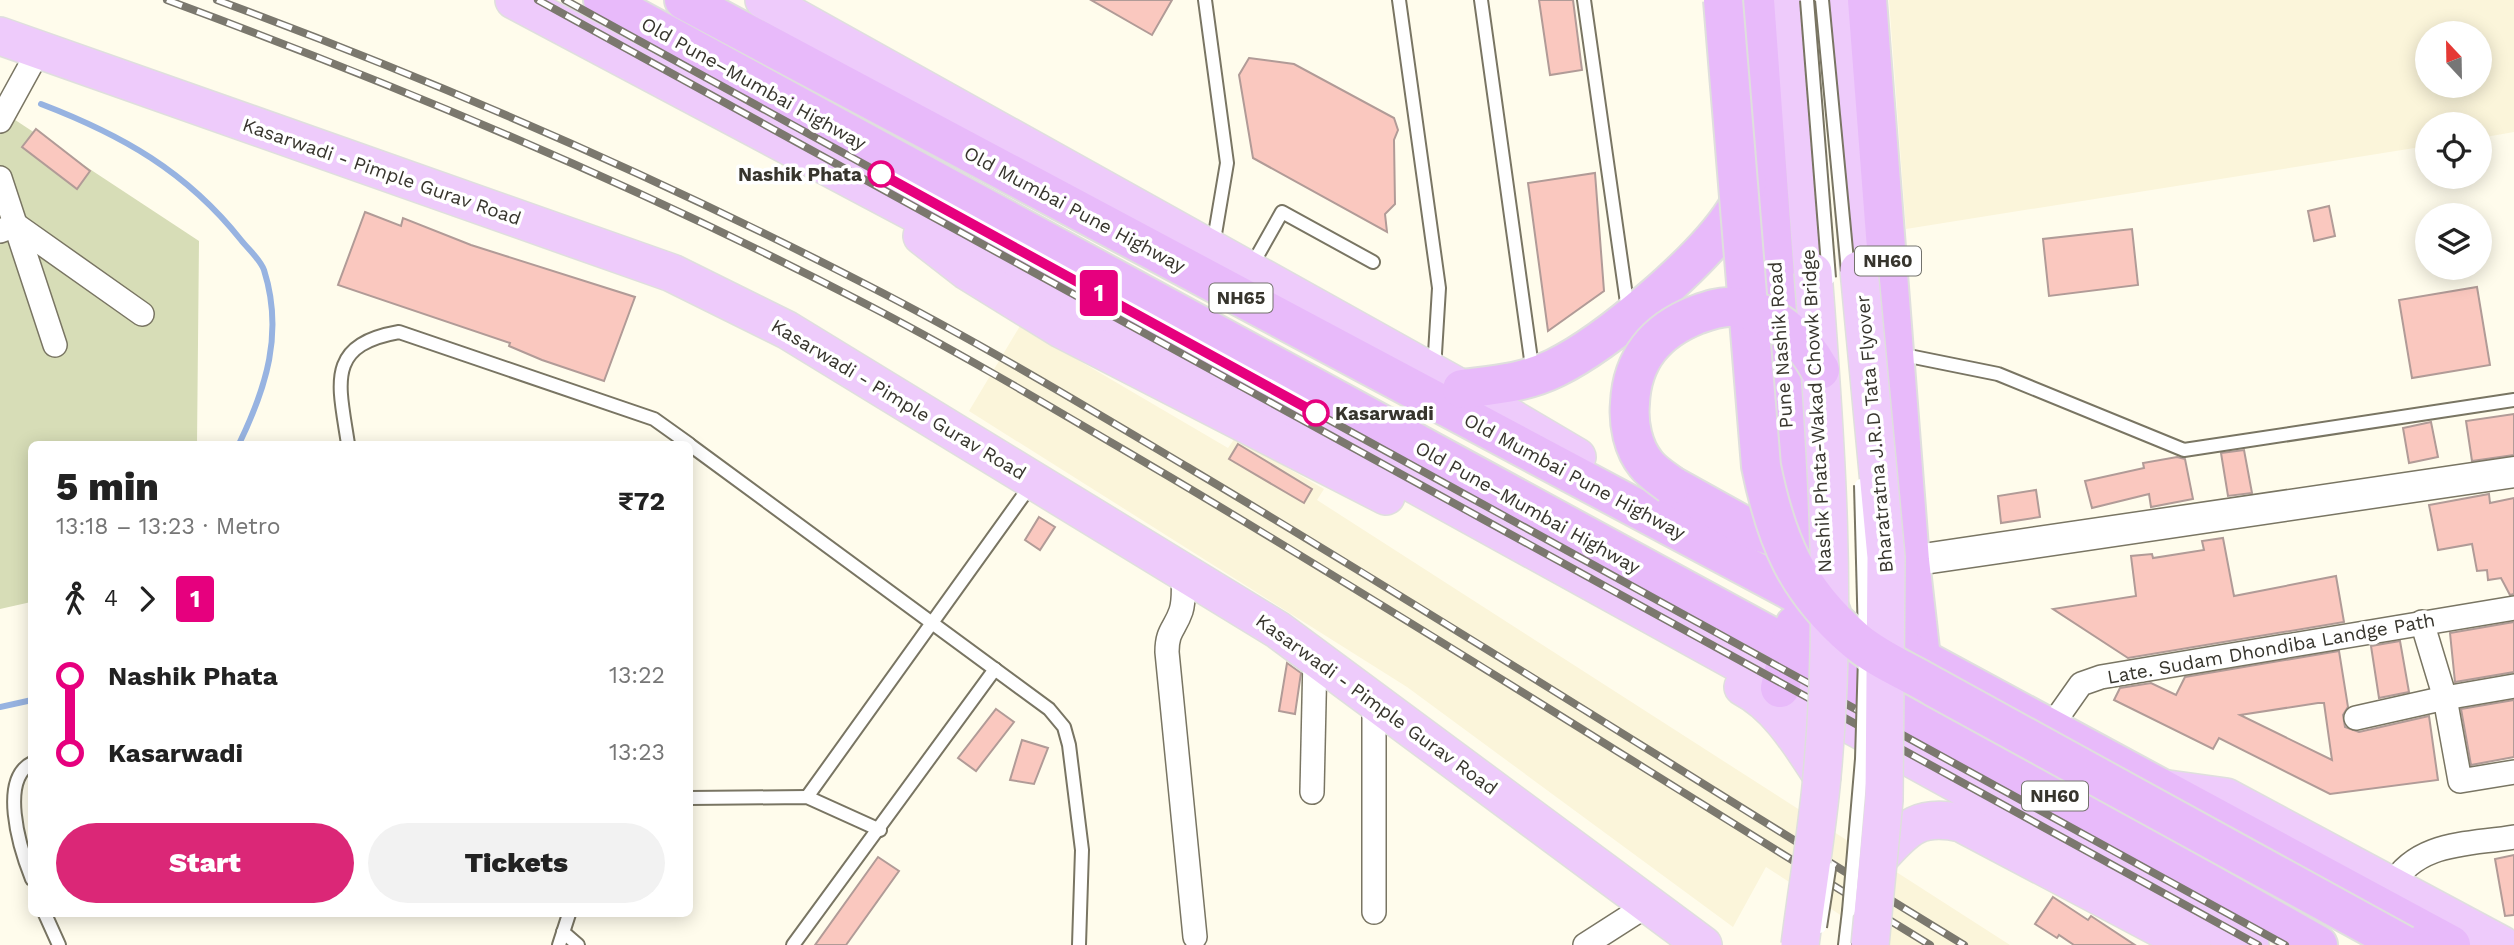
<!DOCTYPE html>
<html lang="en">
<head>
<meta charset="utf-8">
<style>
  :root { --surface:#fff; --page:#f2f2f2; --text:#222; --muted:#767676; --accent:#db2777 }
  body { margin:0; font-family:"Work Sans",sans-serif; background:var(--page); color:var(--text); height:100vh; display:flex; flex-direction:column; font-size:26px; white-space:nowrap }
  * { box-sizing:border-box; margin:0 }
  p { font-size:23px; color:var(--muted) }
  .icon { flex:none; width:38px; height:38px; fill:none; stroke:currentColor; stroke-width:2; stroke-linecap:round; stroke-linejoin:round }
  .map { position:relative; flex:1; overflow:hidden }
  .panel { position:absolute; left:28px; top:441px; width:665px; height:476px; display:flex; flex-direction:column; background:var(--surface); border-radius:10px; box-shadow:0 4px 18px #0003 }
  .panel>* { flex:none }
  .badge { padding:0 14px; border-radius:5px; font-size:24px; line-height:46px }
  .needle { width:46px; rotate:338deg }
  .controls { position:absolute; left:2415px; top:21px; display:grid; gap:14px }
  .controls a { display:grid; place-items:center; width:77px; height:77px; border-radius:50%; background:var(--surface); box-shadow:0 4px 18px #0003; font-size:35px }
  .map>.badge { position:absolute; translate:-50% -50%; box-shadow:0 0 0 4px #fff }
  .legs { display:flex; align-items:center; gap:10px; height:77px; padding:0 28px; font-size:23px }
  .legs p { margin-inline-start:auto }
  .overview { display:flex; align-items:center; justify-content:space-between; height:119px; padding:0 28px }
  h1 { font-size:38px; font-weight:800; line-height:52px }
  .primary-button { display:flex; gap:14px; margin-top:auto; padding:14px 28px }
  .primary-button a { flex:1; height:80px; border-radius:42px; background:var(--accent); color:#fff; font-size:28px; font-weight:800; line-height:80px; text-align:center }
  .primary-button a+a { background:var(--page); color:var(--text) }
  ul { padding:0 28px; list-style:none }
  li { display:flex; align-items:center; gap:24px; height:77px; font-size:26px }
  li i { display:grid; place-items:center; width:10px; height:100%; margin:0 9px; background:currentColor }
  li i::after { content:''; width:18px; height:18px; margin:-9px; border:5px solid; border-radius:50%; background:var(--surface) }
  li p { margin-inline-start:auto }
  li:first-child i { background:linear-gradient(#0000 50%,currentColor 0) }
  li:last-child i { background:linear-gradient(currentColor 50%,#0000 0) }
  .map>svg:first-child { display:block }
  .built { fill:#fbf5da; fill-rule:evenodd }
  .green { fill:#d7ddb7 }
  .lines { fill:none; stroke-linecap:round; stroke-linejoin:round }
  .stream { stroke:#97b3e1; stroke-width:6 }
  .building { fill:#fac8bf; stroke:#b19b97; stroke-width:2; fill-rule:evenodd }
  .service-casing { stroke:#797563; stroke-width:16 }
  .minor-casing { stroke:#797563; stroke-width:26 }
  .tertiary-casing { stroke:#797563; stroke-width:33 }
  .primary-casing { stroke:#dfdfdd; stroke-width:40 }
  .trunk-casing { stroke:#dfdfdd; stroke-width:42 }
  .service { stroke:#fff; stroke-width:12 }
  .minor { stroke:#fff; stroke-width:23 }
  .tertiary { stroke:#fff; stroke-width:30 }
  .primary { stroke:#eecbfb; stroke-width:37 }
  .trunk { stroke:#e8bafa; stroke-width:38 }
  .rail-casing { stroke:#7b786e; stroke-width:8 }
  .rail { stroke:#fff; stroke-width:5; stroke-dasharray:16; stroke-linecap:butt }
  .service-bridge-casing { stroke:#797563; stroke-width:16; stroke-linecap:butt }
  .primary-bridge-casing { stroke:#dfdfdd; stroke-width:40; stroke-linecap:butt }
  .trunk-bridge-casing { stroke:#dfdfdd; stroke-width:42; stroke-linecap:butt }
  .service-bridge { stroke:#fff; stroke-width:12 }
  .primary-bridge { stroke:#eecbfb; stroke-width:37 }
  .trunk-bridge { stroke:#e8bafa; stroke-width:38 }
  .line-1-casing { stroke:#fff; stroke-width:16 }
  .line-1 { stroke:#e6007e; stroke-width:10 }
  .stop-1-dot { fill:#fff; stroke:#e6007e; stroke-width:3.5 }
  .labels { text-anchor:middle; stroke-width:7; stroke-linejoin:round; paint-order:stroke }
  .shield { fill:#fff; stroke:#73726c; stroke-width:2 }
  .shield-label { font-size:18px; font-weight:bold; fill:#37352d }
  .street-label { font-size:19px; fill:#37352d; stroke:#fff }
  .stop-label { font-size:19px; font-weight:bold; fill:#37352d; stroke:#fff; text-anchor:end }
</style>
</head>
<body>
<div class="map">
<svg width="2514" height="945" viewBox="0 0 2514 945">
  <rect width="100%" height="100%" fill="#fffcec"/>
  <!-- built -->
  <g class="built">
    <path d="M1889,0h625v132l-34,6v-14h-53v22l-521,83zM2427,33h53v53h-53z"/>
    <polygon points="1020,326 1228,448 1235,438 1324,489 1317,500 2010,945 1887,945 1766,867 1733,927 1407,687 969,411"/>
  </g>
  <!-- green -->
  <polygon class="green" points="0,110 199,241 197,444 32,444 31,602 0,609"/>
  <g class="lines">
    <!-- stream -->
    <g class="stream">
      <path d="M41,104c81,31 145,67 200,136 7,9 19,19 23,30 20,63 2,118 -25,174"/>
      <polyline points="0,707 32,700"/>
    </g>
  </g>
  <!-- building -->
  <g class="building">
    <polygon points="1091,0 1172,0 1152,35"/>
    <polygon points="1539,0 1573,0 1582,70 1550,75"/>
    <polygon points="1249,58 1294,64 1394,118 1398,130 1394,140 1395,204 1385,214 1387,232 1253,158 1239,75"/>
    <polygon points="36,129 90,171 77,189 22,147"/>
    <polygon points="1595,173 1604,291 1548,331 1528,183"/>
    <polygon points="2329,206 2335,236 2314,241 2308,211"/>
    <polygon points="365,212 401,226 403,218 471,245 635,297 604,381 542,360 509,346 510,343 338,285"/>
    <polygon points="2132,229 2138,285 2049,296 2043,239"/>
    <polygon points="2477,287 2490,365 2412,378 2399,300"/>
    <polygon points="2514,414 2514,455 2472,461 2466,421"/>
    <polygon points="2431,422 2438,457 2409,463 2403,428"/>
    <polygon points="1238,444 1312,489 1304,503 1229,459"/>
    <polygon points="2244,450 2252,493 2228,496 2221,453"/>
    <polygon points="2177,457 2185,459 2193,499 2151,507 2149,494 2092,508 2085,481 2144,468 2143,463"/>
    <polygon points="2036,490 2040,517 2001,523 1998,496"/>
    <polygon points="2489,494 2490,503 2514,498 2514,594 2510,595 2501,578 2488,580 2487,570 2477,571 2472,544 2438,550 2429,505"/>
    <polygon points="1039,517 1055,527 1040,550 1025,540"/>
    <polygon points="2223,538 2234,596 2336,576 2344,622 2128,658 2053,609 2136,596 2131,556 2152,554 2153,558 2204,550 2202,541"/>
    <polygon points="2514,622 2514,672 2455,682 2450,633"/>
    <polygon points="2400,641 2409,692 2379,698 2371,646"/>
    <path d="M2339,651l9,56 -5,8 2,12 14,5 70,-16 9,64 -108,14 -111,-56 -6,11 -99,-49 6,-12 31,-5 25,12 9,-18zM2318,703h6l8,57 -92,-45z"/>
    <polygon points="1287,663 1301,673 1295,714 1279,711"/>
    <polygon points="2514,700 2514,757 2471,765 2461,709"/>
    <polygon points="996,709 1014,722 976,771 958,758"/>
    <polygon points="1022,740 1048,748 1034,784 1010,780"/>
    <polygon points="2514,855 2514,915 2505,916 2495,859"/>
    <polygon points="878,857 899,871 846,945 815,945"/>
    <polygon points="2053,897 2088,920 2091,916 2135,945 2074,945 2059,935 2057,938 2035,924"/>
  </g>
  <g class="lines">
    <defs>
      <g id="service">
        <polyline points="1205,0 1227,163 1213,246"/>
        <polyline points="1399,0 1439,288 1434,370"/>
        <polyline points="1481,0 1533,374"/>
        <polyline points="1584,0 1628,310"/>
        <polyline points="1251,267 1282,212 1373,262"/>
        <polyline points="1899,354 1998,374 2184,450 2514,400"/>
        <path d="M348,444c-9,-60 -23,-99 51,-112l255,87 35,25"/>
        <polyline points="690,445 1049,709 1064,727 1069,745 1082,850 1079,945"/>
        <path d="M32,763c-32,16 -14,81 0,116"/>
        <polyline points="807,797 1033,482"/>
        <polyline points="690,798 807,797 880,830"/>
        <polyline points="45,914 59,945"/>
        <polyline points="563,932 578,945"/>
        <polyline points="559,945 569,914"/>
        <polyline points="793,945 995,669"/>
        <polyline points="1845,945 1849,911"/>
      </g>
      <g id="minor">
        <polyline points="0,121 39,50"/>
        <polyline points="0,178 55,345"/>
        <polyline points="0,231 16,225 142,314"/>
        <path d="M1183,571c0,13 2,27 -2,40 -6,18 -14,19 -14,41l28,285"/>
        <polyline points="2422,622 2445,698 2514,686"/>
        <polyline points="2356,718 2445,698 2460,781 2514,772"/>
        <polyline points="2050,728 2081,684 2101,677 2514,608"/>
        <polyline points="1312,792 1315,657"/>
        <path d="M2391,886c27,-45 76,-41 123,-49"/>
        <polyline points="1374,912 1374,700"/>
        <polyline points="1585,945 1649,904"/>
      </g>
      <polyline id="tertiary" points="1910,561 2514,472"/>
      <g id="primary">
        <polyline points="514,0 1120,322 2250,945"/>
        <polyline points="764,0 1462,389 1577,457"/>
        <polyline points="1791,0 1813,272"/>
        <polyline points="1839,0 1859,270"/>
        <polyline points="0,36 672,273 787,330 1278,630 1703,945"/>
        <polyline points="922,236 967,271 1061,329 1386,496"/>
        <path d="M1743,687c36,19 57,56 79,89"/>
        <polyline points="2168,789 2226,797 2502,945"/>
        <path d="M1881,856c26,-29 39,-42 80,-33l231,122"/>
      </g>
      <g id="trunk">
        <polyline points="603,0 1792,648 2318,945"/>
        <polyline points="684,0 1831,612"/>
        <polyline points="1755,0 1795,555"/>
        <polyline points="1867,0 1910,561 1921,658"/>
        <path d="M1462,389c32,-4 63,-6 93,-21 53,-26 148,-107 180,-157 5,-8 8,-20 12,-29"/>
        <polyline points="1671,485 1750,529 1794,543"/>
        <polyline points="1909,652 2451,945"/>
        <polyline points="1780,688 1795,625"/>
      </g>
    </defs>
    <!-- service casing -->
    <use href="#service" class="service-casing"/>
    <!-- minor casing -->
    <use href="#minor" class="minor-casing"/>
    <!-- tertiary casing -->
    <use href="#tertiary" class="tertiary-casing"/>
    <!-- primary casing -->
    <use href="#primary" class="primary-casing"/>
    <!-- trunk casing -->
    <use href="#trunk" class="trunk-casing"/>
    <!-- service -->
    <use href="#service" class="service"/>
    <!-- minor -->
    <use href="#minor" class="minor"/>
    <!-- tertiary -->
    <use href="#tertiary" class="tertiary"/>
    <!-- primary -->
    <use href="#primary" class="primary"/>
    <!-- trunk -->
    <use href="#trunk" class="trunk"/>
    <defs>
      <g id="rail">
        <path d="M167,0c236,87 469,185 693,301 107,55 211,118 315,179 254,151 503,311 755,465"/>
        <path d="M217,0c222,82 440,177 650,285 110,56 216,120 322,183 261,155 516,319 775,477"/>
        <polyline points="538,0 2258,945"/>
        <polyline points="565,0 2285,945"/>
      </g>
    </defs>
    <!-- rail casing -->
    <use href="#rail" class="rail-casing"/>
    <!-- rail -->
    <use href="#rail" class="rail"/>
    <defs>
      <g id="service-bridge">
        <polyline points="1807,0 1829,278"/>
        <polyline points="1822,0 1848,271"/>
        <polyline points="1861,485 1865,638"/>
        <polyline points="1849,911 1862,759 1865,657"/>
        <polyline points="1820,927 1829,869"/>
      </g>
      <g id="primary-bridge">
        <polyline points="1859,270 1886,557 1884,800 1870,945"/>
        <path d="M1800,945c7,-56 17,-112 22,-169 16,-167 4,-337 -9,-504"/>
      </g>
      <g id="trunk-bridge">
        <path d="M1723,0l38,466c15,74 35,123 94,174 22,19 54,32 79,47l470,258"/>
        <path d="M1671,485c-8,-6 -19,-13 -25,-21 -13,-16 -18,-40 -16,-61 2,-44 26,-72 66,-88 11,-4 24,-9 36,-8 39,2 71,31 88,63"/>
      </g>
    </defs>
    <!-- service-bridge casing -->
    <use href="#service-bridge" class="service-bridge-casing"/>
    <!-- primary-bridge casing -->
    <use href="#primary-bridge" class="primary-bridge-casing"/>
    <!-- trunk-bridge casing -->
    <use href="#trunk-bridge" class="trunk-bridge-casing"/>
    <!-- service-bridge -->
    <use href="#service-bridge" class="service-bridge"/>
    <!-- primary-bridge -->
    <use href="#primary-bridge" class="primary-bridge"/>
    <!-- trunk-bridge -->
    <use href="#trunk-bridge" class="trunk-bridge"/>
  </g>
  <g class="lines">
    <defs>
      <polyline id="line-1" points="881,174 1316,413"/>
    </defs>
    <!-- line-1 casing -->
    <use href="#line-1" class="line-1-casing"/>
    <!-- line-1 -->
    <use href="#line-1" class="line-1"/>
  </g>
  <!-- markers -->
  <g class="stop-1-dot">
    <circle cx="881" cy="174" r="12"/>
    <circle cx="1316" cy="413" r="12"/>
  </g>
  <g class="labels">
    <!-- shield labels -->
    <g class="shield">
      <rect x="1855" y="246.5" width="66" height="29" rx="5"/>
      <rect x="1209.5" y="283.5" width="63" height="29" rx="5"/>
      <rect x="2022" y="781.5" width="66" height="29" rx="5"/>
    </g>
    <g class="shield-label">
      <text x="1888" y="267">NH60</text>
      <text x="1241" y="304">NH65</text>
      <text x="2055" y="802">NH60</text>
    </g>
    <!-- street labels -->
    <g class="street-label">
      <text transform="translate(754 83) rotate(29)" y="7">Old Pune–Mumbai Highway</text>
      <text transform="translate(382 171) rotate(19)" y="7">Kasarwadi - Pimple Gurav Road</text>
      <text transform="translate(1075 209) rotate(28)" y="7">Old Mumbai Pune Highway</text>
      <text transform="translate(1780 345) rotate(-94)" y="7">Pune Nashik Road</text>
      <text transform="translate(899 399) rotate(31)" y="7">Kasarwadi - Pimple Gurav Road</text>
      <text transform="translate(1816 411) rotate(-93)" y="7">Nashik Phata-Wakad Chowk Bridge</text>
      <text transform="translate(1874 434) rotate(-95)" y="7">Bharatratna J.R.D Tata Flyover</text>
      <text transform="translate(1575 476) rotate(28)" y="7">Old Mumbai Pune Highway</text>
      <text transform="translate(1528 507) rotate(29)" y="7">Old Pune–Mumbai Highway</text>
      <text transform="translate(2271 648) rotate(-10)" y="7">Late. Sudam Dhondiba Landge Path</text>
      <text transform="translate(1377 704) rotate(36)" y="7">Kasarwadi - Pimple Gurav Road</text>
    </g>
    <!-- stop labels -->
    <g class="stop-label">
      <text x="862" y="181">Nashik Phata</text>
      <text x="1335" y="420" text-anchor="start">Kasarwadi</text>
    </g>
  </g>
</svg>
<div class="controls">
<a><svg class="needle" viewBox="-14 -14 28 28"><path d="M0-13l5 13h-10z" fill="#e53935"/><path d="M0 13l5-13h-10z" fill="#767676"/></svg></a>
<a><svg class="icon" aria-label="locate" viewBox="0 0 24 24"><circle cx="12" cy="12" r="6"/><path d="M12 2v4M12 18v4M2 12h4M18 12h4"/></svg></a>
<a><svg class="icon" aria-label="layers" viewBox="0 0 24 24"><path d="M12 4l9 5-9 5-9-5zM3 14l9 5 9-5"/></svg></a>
</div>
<b class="badge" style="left:1099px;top:293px;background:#e6007e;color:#fff">1</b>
<section class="panel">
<div class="overview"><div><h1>5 min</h1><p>13:18 – 13:23 · Metro</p></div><b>₹72</b></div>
<div class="legs"><svg class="icon" aria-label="walk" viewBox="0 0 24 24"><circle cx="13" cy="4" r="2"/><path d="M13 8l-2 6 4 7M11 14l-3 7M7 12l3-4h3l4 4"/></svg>4<svg class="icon" aria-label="forward" viewBox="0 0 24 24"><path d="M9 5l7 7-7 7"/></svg><b class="badge" style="background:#e6007e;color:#fff">1</b></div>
<ul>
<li><i style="color:#e6007e"></i><b>Nashik Phata</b><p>13:22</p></li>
<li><i style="color:#e6007e"></i><b>Kasarwadi</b><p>13:23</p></li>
</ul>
<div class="primary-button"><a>Start</a><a>Tickets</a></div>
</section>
</div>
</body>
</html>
